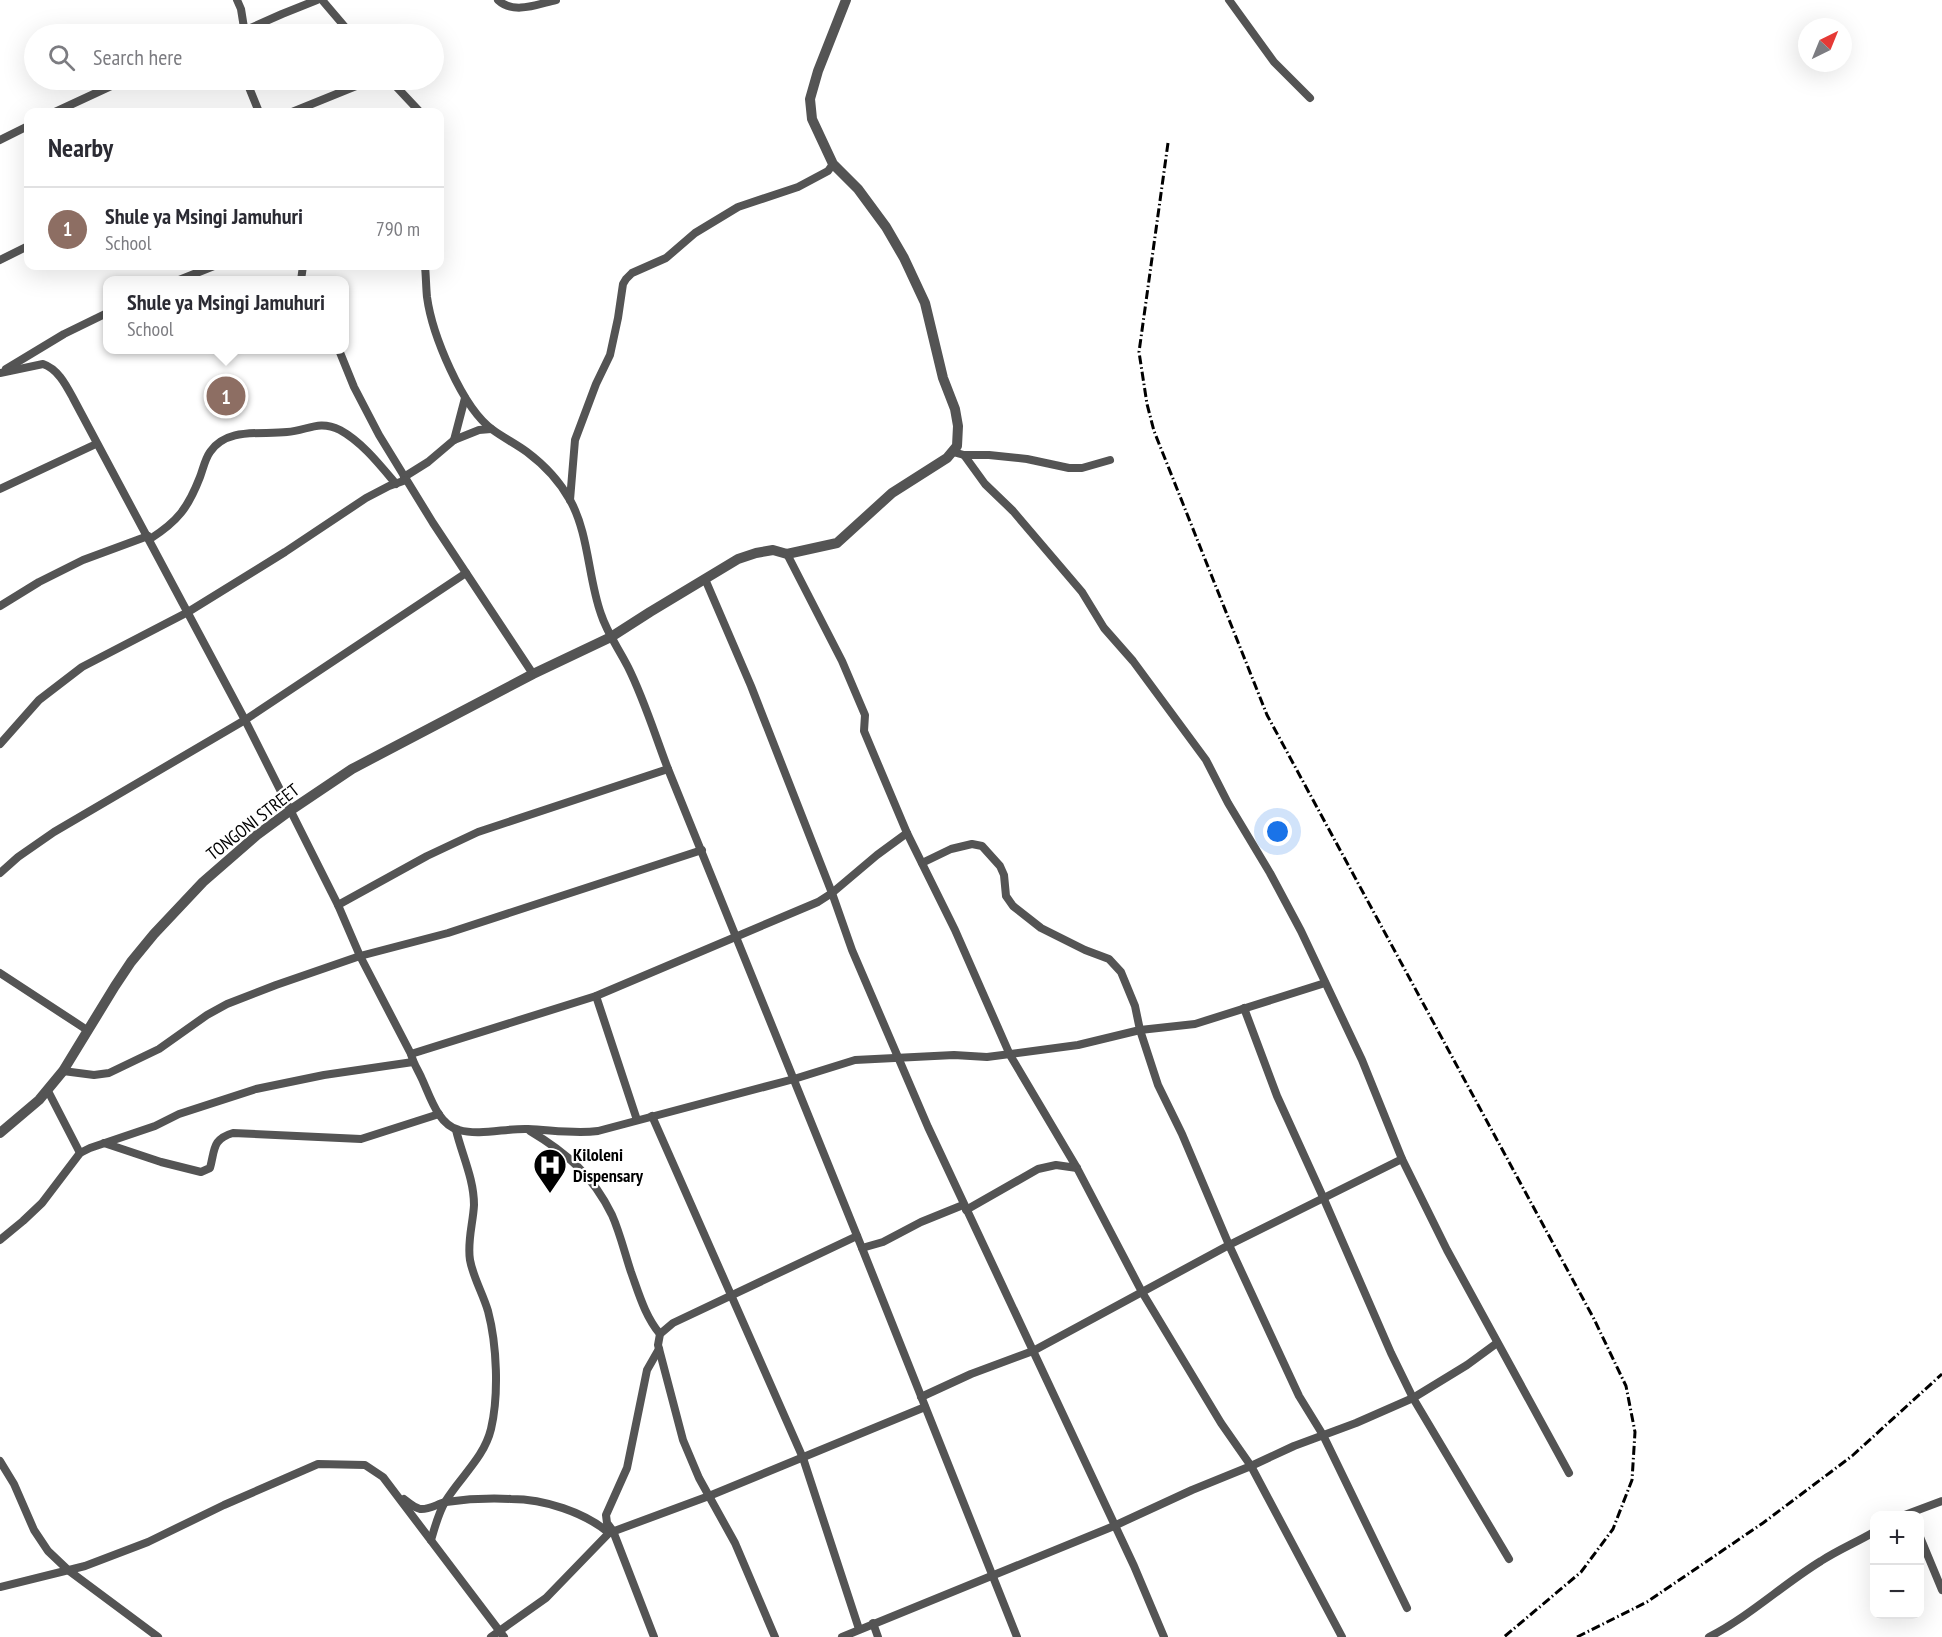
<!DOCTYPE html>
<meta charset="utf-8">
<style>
body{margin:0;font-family:"PT Sans Narrow",sans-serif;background:#f2f2f3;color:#2b2b33}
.controls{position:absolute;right:18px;bottom:18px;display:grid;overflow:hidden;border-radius:12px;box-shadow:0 6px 24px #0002}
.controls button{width:54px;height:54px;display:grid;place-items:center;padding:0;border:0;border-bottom:2px solid #e1e1e2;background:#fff;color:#2b2b33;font:30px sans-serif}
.compass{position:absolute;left:1798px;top:18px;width:54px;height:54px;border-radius:50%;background:#fff;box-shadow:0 6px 24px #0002;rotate:43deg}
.you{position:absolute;left:1278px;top:832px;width:21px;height:21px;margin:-15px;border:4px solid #fff;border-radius:50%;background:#1a73e8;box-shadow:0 0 0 9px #1a73e833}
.badge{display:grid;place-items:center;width:39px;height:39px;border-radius:50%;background:#db2777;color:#fff;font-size:20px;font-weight:700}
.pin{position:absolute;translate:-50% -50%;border:3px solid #fff;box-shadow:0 2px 6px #0006}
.popup{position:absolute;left:103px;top:276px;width:246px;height:78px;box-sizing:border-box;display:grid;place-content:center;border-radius:12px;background:#fff;filter:drop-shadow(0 2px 4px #0005);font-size:20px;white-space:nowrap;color:#7c7c81}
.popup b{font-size:22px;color:#2b2b33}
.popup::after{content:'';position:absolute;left:50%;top:100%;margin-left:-12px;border:12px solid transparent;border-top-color:#fff}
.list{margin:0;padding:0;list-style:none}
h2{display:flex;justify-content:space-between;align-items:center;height:78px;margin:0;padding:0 24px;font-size:26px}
h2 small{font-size:20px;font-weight:400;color:#7c7c81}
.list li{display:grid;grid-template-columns:39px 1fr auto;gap:18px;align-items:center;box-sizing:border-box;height:84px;padding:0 24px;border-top:2px solid #e1e1e2}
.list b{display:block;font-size:22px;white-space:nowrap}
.list p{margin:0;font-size:20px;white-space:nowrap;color:#7c7c81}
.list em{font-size:20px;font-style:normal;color:#7c7c81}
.icon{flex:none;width:33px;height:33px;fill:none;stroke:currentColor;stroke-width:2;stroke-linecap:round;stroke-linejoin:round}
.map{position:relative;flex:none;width:1942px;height:1637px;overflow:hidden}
.search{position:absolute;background:#fff;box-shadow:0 6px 24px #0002;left:24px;top:24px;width:420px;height:66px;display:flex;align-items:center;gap:15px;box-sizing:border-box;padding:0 21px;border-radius:33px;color:#7c7c81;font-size:22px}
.panel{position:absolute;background:#fff;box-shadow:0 6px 24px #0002;left:24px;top:108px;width:420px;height:162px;border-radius:12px}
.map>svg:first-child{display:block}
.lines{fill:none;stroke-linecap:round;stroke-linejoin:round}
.minor{stroke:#545454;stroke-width:8}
.tertiary{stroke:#545454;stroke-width:10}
.rail{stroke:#000;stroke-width:3;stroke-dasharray:9 3 1.5 3;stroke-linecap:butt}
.labels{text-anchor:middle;stroke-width:4.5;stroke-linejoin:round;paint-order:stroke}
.street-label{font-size:18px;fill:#000;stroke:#fff}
.poi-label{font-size:18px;font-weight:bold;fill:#000;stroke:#fff;text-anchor:start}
</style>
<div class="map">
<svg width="1942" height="1637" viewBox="0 0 1942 1637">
<rect width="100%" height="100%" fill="#fff"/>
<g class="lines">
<!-- minor -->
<g class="minor">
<path d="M 237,0 L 241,9 L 245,34"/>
<path d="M 322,0 L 351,34"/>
<path d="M 498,0 C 514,15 538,4 556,0"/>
<path d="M 1229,0 L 1274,62 L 1310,98"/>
<path d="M 237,34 L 282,14 L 317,0"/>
<path d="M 246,80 L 259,112"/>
<path d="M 390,80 L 420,112"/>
<path d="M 55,112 L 124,80"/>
<path d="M 292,112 L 371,80"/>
<path d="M 0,140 L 28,126"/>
<path d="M 0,260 L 28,246"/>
<path d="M 425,266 C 426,276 426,287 427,297 C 432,334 462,408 493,430 C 504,438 516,444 527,452 C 543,464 560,482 570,500 C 589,534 588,578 601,614 C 607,633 619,649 628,667 C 644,699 655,735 668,769 L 862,1248 L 1017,1637"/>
<path d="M 179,280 L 214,266"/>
<path d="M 301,280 L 303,266"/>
<path d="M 339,350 L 354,387 L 379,435 L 433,523 L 533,674"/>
<path d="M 6,369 L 64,334 L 107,313"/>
<path d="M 0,373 L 43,364 C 58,369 66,385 73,398 L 245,720 L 338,905 L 360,956 L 411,1054 C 413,1063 418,1070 422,1079 C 430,1096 438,1125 459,1130 C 480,1136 506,1128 528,1129 C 552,1130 574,1134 598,1131 L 794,1079 L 855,1060 L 954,1055 L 987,1057 L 1078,1045 L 1140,1030 L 1195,1024 L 1325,983"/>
<path d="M 454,440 L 465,398"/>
<path d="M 953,452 L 964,455 L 985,484 L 1013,511 L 1082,592 L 1104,628 L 1133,661 L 1206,760 L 1228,803 L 1270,873 L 1301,931 L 1362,1060 L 1402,1159 L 1447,1250 L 1569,1473"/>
<path d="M 964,455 L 989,455 L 1027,459 L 1069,468 L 1082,468 L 1110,460"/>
<path d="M 404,477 L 428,462 L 454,440 L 479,430 L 491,429"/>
<path d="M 0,489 L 96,444"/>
<path d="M 570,500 L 575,440 L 596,384 L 610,355 L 618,318 L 623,284 L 626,279 L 632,273 L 666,258 L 695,233 L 738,207 L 798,187 L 828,171 L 833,164"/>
<path d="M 150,539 C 178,521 188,508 200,477 C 203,469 205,459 210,452 C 227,427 261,435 287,432 C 307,431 318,419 340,430 C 362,442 380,465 396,484"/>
<path d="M 787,554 L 842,661 L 865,715 L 864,731 L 877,762 L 907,833 L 955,930 L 1010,1055 L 1077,1168 L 1142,1292 L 1221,1423 L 1251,1466 L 1342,1637"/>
<path d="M 705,579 L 751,686 L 832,893 L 852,950 L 928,1127 L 1134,1566 L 1164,1637"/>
<path d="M 0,606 L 39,582 L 83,560 L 148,536"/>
<path d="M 0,744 L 39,700 L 82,667 L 188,612 L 285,552 L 366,498 L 389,486 L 406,480"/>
<path d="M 922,863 L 951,849 L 972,844 L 982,846 L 1000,866 L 1004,875 L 1006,896 L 1013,906 L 1041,928 L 1085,950 L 1109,959 L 1121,972 L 1135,1006 L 1140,1030 L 1158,1085 L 1182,1134 L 1229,1245 L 1299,1396 L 1323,1435 L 1407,1608"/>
<path d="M 0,873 L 18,857 L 54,832 L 245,720 L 466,573"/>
<path d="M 338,905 L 427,856 L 478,832 L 668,769"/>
<path d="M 0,973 L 87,1030"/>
<path d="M 596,996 L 637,1120"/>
<path d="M 1244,1008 L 1277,1096 L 1323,1197 L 1391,1353 L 1413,1398 L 1509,1559"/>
<path d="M 411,1054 L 596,996 L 818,902 L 832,893 L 877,855 L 907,833"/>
<path d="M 63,1071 L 94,1075 L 109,1073 L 159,1049 L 207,1015 L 227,1004 L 276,985 L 360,956 L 448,933 L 702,850"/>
<path d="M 48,1091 L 80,1153"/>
<path d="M 652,1116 L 803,1458 L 859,1629"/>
<path d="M 530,1131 C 567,1153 593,1176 612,1215 C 620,1233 625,1254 631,1272 C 639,1294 645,1316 660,1334"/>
<path d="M 104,1143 L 161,1162 L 201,1172 L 210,1168 C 215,1150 212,1139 233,1133 L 361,1139 L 439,1114"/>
<path d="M 966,1210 L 1038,1169 L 1056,1165 L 1077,1168"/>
<path d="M 0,1240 L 23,1221 L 42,1203 L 80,1153 L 90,1148 L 155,1126 L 179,1114 L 256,1089 L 324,1075 L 413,1062"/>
<path d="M 862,1248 L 883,1242 L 921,1222 L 963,1205"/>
<path d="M 921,1397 L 971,1374 L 1033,1351 L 1229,1245 L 1402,1159"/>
<path d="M 0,1461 L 14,1484 L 34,1530 L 48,1551 L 68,1570 L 158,1637"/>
<path d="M 404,1499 C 409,1503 413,1507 420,1509 C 429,1510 437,1504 446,1502 C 467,1499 490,1498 511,1499 C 544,1499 584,1512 609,1533"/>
<path d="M 1902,1516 L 1942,1501"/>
<path d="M 1920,1537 L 1942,1590"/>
<path d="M 431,1540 C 435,1527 438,1514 445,1502 C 460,1477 484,1458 491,1429 C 499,1395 497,1345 488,1311 C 483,1294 473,1277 470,1260 C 467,1241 473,1224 474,1205 C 474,1179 462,1155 456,1130"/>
<path d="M 0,1587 L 85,1566 L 148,1542 L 224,1505 L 318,1464 L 365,1465 L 383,1477 L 504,1637"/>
<path d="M 873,1623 L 878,1637"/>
<path d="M 491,1637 L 546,1598 L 609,1533 L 709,1496 L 925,1407"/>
<path d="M 654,1637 L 613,1531 L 607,1523 L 606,1515 L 627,1468 L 647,1370 L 659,1349"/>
<path d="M 775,1637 L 735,1543 L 699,1478 L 683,1440 L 658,1345 L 660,1334 L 673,1323 L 857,1236"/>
<path d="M 842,1637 L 1114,1526 L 1192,1490 L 1251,1466 L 1294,1446 L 1356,1423 L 1413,1398 L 1467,1365 L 1497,1343"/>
<path d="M 1709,1637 C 1750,1616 1782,1585 1821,1561 C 1838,1550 1857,1542 1874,1532"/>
</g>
<!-- tertiary -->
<path class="tertiary" d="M 0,1133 L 39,1100 L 63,1071 L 115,986 L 131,962 L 154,934 L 203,882 L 257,835 L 291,810 L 352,769 L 533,674 L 611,637 L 650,612 L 738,559 L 756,553 L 773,550 L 787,554 L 837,543 L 892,493 L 947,458 L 957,446 L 958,426 L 955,409 L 943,378 L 925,303 L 904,258 L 886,227 L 858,189 L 833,164 L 812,119 L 810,99 L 818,71 L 846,0"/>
<!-- rail -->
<g class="rail">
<path d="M 1168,143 L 1139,352 L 1147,404 L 1154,431 L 1267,715 L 1594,1319 L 1626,1386 L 1635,1432 L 1632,1480 L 1613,1529 L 1581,1572 L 1504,1637"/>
<path d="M 1577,1637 L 1647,1602 L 1763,1523 L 1852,1456 L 1942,1374"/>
</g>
</g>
<!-- icons -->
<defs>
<symbol id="hospital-pin" viewBox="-11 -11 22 30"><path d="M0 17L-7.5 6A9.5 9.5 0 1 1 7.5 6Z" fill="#000" stroke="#fff"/><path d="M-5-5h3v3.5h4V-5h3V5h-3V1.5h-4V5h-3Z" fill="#fff"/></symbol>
</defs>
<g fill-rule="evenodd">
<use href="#hospital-pin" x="531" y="1146" width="38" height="52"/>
</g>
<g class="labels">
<!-- street labels -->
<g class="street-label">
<text transform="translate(253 822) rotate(-38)" y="6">TONGONI STREET</text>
</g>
<!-- poi labels -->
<g class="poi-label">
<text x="573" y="1161">Kiloleni<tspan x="573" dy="21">Dispensary</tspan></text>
</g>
</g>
</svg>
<div class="controls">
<button>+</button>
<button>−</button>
</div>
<svg class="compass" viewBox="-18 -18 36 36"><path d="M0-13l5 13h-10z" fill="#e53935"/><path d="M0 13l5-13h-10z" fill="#7c7c81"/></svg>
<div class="you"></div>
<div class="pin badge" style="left:226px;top:396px;background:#8d6e63">1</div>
<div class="popup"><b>Shule ya Msingi Jamuhuri</b>School</div>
<div class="search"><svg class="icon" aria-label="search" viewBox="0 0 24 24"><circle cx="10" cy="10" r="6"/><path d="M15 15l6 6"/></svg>Search here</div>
<section class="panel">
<h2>Nearby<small></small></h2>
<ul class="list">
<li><span class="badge" style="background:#8d6e63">1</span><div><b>Shule ya Msingi Jamuhuri</b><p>School</p></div><em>790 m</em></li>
</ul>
</section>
</div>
